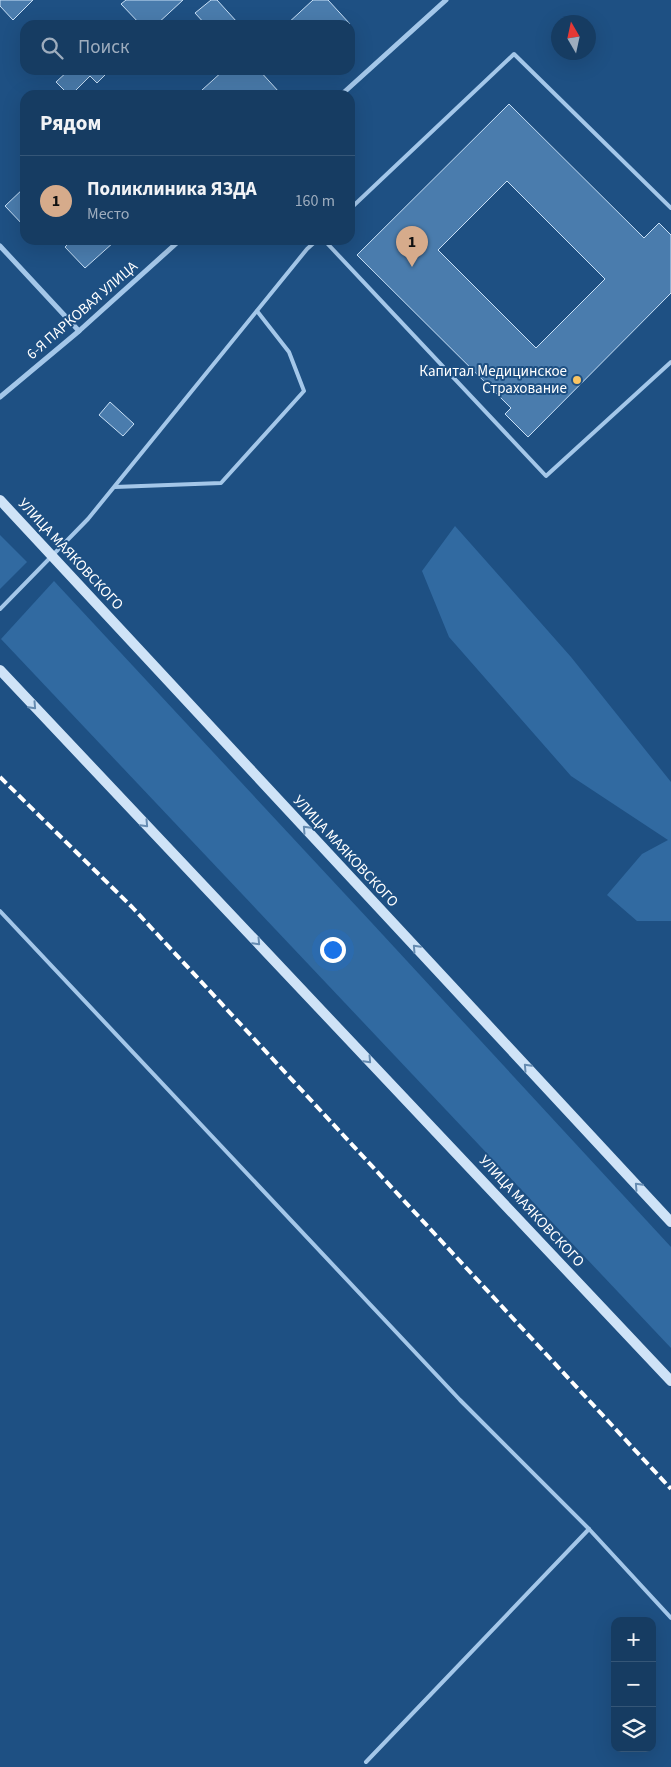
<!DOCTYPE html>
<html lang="ru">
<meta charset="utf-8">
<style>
body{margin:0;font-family:"Source Sans 3",sans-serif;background:#23476b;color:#f1f3f6}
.controls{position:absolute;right:15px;bottom:15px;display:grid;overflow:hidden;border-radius:10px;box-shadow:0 5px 20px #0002}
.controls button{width:45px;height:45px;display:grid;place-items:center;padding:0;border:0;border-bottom:1px solid #355677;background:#163c62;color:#f1f3f6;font:25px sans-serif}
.compass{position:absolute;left:551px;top:15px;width:45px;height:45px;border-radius:50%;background:#163c62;box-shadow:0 5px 20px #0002;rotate:351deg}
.you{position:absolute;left:332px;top:949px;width:18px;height:18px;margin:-12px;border:4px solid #fff;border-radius:50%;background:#1a73e8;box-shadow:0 0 0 8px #1a73e833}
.badge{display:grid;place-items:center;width:32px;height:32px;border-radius:50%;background:#d6ab8b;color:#111;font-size:16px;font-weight:700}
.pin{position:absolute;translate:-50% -41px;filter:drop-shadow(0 1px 2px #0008)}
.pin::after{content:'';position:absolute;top:26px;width:18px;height:15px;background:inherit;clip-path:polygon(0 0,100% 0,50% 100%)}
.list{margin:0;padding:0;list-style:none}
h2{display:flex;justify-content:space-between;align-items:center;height:65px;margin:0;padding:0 20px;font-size:21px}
h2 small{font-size:16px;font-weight:400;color:#9eadbe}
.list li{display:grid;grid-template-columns:32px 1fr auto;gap:15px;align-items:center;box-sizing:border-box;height:90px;padding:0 20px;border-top:1px solid #355677}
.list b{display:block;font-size:19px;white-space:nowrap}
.list p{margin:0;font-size:16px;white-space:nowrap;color:#9eadbe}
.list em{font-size:16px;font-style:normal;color:#9eadbe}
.icon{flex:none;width:28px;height:28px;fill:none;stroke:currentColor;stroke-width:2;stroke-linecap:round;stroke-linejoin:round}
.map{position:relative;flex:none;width:671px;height:1767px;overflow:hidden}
.search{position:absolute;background:#163c62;box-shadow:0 5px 20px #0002;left:20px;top:20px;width:335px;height:55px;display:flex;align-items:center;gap:12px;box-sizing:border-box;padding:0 18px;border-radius:15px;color:#9eadbe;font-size:19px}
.panel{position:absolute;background:#163c62;box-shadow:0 5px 20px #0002;left:20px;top:90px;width:335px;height:155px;border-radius:15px}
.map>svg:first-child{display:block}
.green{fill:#316aa1}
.building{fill:#4a7cad;stroke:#c8e0f7;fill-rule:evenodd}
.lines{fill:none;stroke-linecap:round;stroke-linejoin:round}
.service{stroke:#a4c7e9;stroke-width:4}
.minor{stroke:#a4c7e9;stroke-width:5}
.secondary{stroke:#cfe3f7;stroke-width:10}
.rail{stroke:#fff;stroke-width:4;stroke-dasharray:9 4;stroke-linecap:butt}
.oneway{stroke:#658bb1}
.poi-dot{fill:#f9c463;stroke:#1e5083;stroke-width:2}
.labels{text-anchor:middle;stroke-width:4;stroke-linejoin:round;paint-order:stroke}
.street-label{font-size:15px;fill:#fff;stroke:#1e5083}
.poi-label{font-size:15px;fill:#fff;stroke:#1e5083;text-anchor:end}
</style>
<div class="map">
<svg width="671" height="1767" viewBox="0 0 671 1767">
<rect width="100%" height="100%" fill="#1e5083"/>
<!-- green -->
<g class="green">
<path d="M 455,526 L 571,657 L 671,782 L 671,921 L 637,921 L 607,895 L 642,854 L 668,840 L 571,776 L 449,637 L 422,571 Z"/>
<path d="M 0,535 L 27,562 L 0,589 Z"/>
<path d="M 54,581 L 371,922 L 671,1247 L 671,1348 L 1,639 Z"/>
</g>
<!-- building -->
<g class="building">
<path d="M 0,0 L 33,0 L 13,20 L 0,6 Z"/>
<path d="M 126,0 L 183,0 L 156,25 L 141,25 L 121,4 Z"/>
<path d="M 211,0 L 217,0 L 237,22 L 233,25 L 206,25 L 195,13 Z"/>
<path d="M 313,0 L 328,0 L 350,24 L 286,25 Z"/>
<path d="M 69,70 L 110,70 L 97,83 L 90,76 L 71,95 L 69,95 L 56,82 Z"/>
<path d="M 224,70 L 259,70 L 279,92 L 276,95 L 206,95 L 202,90 Z"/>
<path d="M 509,104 L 644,238 L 659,223 L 671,235 L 671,293 L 528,437 L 505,414 L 511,408 L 357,255 ZM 507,181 L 605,279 L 536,348 L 438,250 Z"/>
<path d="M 25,187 L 25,227 L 5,206 Z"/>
<path d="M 72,240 L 112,240 L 114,242 L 85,268 L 65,247 Z"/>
<path d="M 110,402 L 134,424 L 123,436 L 99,415 Z"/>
</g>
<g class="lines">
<!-- service -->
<g class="service">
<path d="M 350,209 L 514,54 L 671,208"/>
<path d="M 324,240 L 546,476 L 671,362"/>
<path d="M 115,487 L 221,483 L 304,391 L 289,352 L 257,311"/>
<path d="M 0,609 L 88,519 L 307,249 L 317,240"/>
<path d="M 0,911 L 460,1400 L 589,1529 L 671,1618"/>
<path d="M 366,1762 L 589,1529"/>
</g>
<!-- minor -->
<g class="minor">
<path d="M 341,95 L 446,0"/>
<path d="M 0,246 L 79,331"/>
<path d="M 0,397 L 79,331 L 180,240"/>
</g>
<!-- secondary -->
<g class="secondary">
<path d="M 0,500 L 671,1222"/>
<path d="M 0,670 L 671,1381"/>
</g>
<!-- rail -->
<path class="rail" d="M 0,777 L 132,907 L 671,1489"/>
</g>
<!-- one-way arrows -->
<defs><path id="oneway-chevron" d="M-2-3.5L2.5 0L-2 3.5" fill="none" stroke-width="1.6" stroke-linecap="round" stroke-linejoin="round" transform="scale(1.25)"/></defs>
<g class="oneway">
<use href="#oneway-chevron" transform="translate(33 706) rotate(47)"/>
<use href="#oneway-chevron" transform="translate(145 824) rotate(47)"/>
<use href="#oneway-chevron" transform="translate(306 829) rotate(-133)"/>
<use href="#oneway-chevron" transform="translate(257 942) rotate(47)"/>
<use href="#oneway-chevron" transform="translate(416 948) rotate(-133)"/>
<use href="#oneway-chevron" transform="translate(368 1060) rotate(47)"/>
<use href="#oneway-chevron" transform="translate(527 1067) rotate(-133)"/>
<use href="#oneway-chevron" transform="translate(638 1186) rotate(-133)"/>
</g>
<!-- markers -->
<circle class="poi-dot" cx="577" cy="380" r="5"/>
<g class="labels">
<!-- street labels -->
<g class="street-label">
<text transform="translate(82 310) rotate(-41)" y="5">6-Я ПАРКОВАЯ УЛИЦА</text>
<text transform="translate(71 554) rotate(47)" y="5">УЛИЦА МАЯКОВСКОГО</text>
<text transform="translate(346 851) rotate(47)" y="5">УЛИЦА МАЯКОВСКОГО</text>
<text transform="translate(532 1211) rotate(47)" y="5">УЛИЦА МАЯКОВСКОГО</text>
</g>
<!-- poi labels -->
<g class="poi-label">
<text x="567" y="376">Капитал Медицинское<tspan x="567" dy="17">Страхование</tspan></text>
</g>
</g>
</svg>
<div class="controls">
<button>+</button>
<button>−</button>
<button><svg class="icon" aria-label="layers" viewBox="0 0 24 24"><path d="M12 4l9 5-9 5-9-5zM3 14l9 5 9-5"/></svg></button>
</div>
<svg class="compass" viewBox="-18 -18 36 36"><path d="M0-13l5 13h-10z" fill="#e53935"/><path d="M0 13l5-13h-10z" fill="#9eadbe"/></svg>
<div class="you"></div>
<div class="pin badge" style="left:412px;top:267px">1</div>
<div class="search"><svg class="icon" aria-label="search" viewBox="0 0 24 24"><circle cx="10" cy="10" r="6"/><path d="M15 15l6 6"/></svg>Поиск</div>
<section class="panel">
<h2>Рядом<small></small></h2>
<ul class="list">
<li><span class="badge">1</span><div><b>Поликлиника ЯЗДА</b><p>Место</p></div><em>160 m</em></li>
</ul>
</section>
</div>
